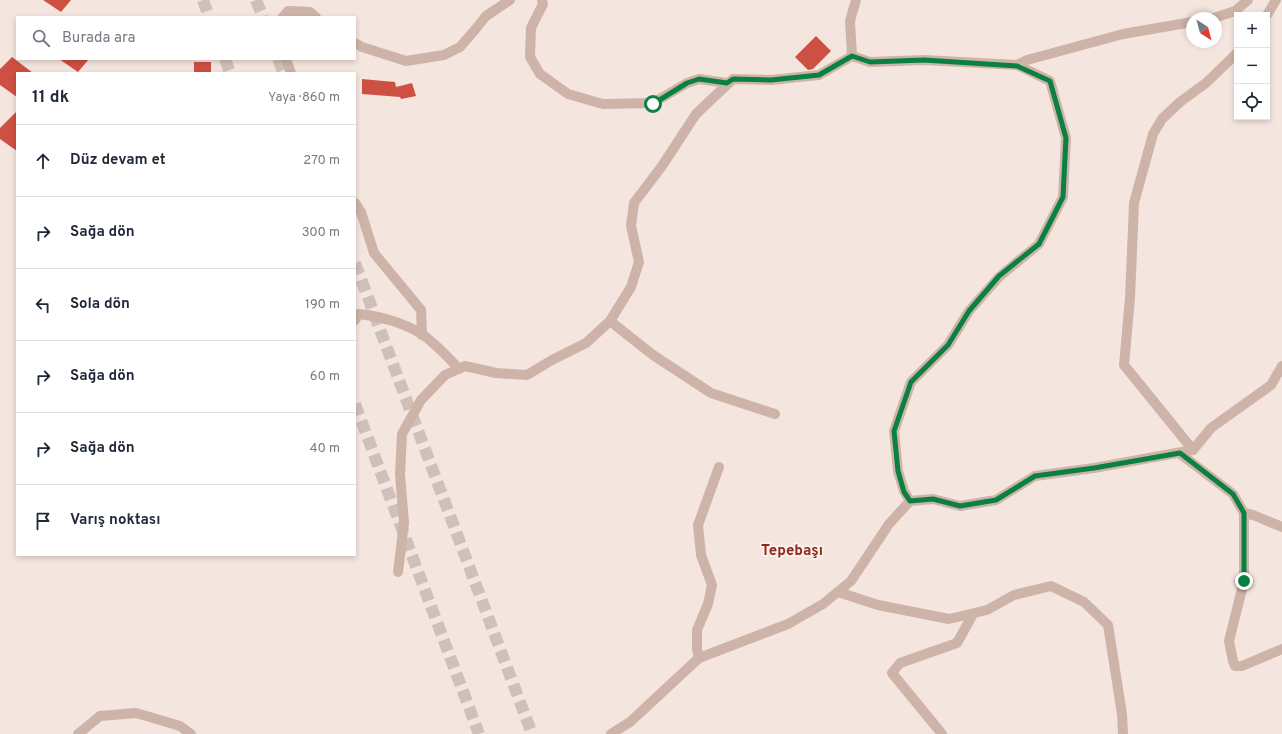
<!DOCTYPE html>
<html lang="tr">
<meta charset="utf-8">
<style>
body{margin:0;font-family:Overpass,sans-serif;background:#f6f6f7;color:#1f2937}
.controls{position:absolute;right:12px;top:12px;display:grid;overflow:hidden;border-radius:0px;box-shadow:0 2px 6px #0003}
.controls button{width:36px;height:36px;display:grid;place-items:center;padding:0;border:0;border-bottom:1px solid #e0e1e3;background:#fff;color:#1f2937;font:20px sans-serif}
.compass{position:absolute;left:1186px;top:12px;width:36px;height:36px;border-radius:50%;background:#fff;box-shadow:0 2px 6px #0003;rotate:144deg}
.stop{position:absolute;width:12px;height:12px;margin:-9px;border:3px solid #0b8043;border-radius:50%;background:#fff}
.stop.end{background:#0b8043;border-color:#fff;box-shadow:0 1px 4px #0008}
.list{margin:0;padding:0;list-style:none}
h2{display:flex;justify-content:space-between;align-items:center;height:52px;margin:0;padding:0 16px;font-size:17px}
h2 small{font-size:13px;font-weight:400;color:#747a83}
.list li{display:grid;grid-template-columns:26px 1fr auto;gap:12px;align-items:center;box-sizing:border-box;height:72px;padding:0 16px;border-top:1px solid #e0e1e3}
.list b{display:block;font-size:15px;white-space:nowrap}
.list em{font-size:13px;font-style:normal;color:#747a83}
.icon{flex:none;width:22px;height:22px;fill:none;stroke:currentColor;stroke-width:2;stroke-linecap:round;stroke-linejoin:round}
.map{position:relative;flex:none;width:1282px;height:734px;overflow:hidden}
.search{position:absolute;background:#fff;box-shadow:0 2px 6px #0003;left:16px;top:16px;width:340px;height:44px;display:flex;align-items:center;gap:10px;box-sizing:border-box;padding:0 14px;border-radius:0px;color:#747a83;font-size:15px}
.panel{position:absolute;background:#fff;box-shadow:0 2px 6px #0003;left:16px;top:72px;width:340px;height:484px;border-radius:0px}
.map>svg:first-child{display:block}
.building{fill:#ce5042}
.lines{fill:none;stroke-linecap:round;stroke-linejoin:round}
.highway-tunnel{stroke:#cfc1ba;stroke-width:12;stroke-dasharray:12 6;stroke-linecap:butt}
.minor{stroke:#ceb4a8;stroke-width:10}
.route{stroke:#0b8043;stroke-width:5}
.labels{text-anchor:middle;stroke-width:4;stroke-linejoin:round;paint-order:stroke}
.district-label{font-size:15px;font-weight:bold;fill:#8f271c;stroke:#fbf1eb}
</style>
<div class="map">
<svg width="1282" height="734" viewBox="0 0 1282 734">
<rect width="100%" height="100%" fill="#f4e6de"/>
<!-- building -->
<g class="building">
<path d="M 43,0 L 71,0 L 61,12 Z"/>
<path d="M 816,36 L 831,51 L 813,69 L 808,70 L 795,57 Z"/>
<path d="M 12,57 L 33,73 L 17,73 L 17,97 L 0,85 L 0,69 Z"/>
<path d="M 59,59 L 89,59 L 78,72 Z"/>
<rect x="194" y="62" width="17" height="11"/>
<path d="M 362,79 L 395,82 L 396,87 L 412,83 L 416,96 L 401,99 L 400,97 L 362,94 Z"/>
<path d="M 17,111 L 17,151 L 0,139 L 0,128 Z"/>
</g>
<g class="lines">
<!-- highway-tunnel -->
<g class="highway-tunnel">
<path d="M 203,0 L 209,17"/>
<path d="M 256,0 L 263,17"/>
<path d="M 225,59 L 230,73"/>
<path d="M 278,59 L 284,73"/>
<path d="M 355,263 L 532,734"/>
<path d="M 355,404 L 479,734"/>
</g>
<!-- minor -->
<g class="minor">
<path d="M 542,0 L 543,4 L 531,28 L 530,57 L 540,74 L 568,94 L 603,104 L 653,103 L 687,83 L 699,79 L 727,83"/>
<path d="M 856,0 L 850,21 L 852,56 L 870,62 L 924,60 L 1017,65 L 1050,81 L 1066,138 L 1063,197 L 1039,244 L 999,277 L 969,311 L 948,345 L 911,382 L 894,431 L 898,471 L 904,491 L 910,501"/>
<path d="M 1267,15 L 1276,0"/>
<path d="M 283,17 L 288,11 L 310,12 L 316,17"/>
<path d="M 1214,18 L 1235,11 L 1248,0"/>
<path d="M 355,43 L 362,47 L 406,61 L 444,55 L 460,47 L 474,31 L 486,16 L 510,0"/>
<path d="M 286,59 L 291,73"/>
<path d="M 1017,65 L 1027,60 L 1123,34 L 1192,22"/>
<path d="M 355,203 L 361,212 L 374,253 L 421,310 L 422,335"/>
<path d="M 355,320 L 359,314 C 380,316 405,323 423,335 C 437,345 448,357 459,369"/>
<path d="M 610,321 L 653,355 L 711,393 L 775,414"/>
<path d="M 1193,450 L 1124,365 L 1130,298 L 1134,203 L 1153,134 L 1162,119 L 1180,102 L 1206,83 L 1237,53"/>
<path d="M 1179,453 L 1233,494 L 1244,513 L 1244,581 L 1229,641 L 1233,661 L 1235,666 L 1242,666 L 1282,649"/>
<path d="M 1244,513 L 1253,515 L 1282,527"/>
<path d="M 398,572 L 404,523 L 400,474 L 402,434 L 421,400 L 445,375 L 465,366 L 496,373 L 527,375 L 552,360 L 586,343 L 610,321 L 631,287 L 639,262 L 631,226 L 634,203 L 662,166 L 696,114 L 733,79 L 771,80 L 819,75 L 852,56"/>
<path d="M 838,592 L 878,605 L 949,619 L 987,610 L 1014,595 L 1051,586 L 1084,602 L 1108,625 L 1122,714 L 1123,734"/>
<path d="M 699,658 L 697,649 L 697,630 L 708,604 L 712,585 L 701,555 L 698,525 L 719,467"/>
<path d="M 78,734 L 100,716 L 136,713 L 180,726 L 191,734"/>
<path d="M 611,734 L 630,722 L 699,658 L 788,624 L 823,604 L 851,581 L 889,524 L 910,501 L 933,499 L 960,506 L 996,500 L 1035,476 L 1094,468 L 1193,450 L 1211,428 L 1271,385 L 1282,366"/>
<path d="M 942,734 L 892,673 L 900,663 L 957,643 L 973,614"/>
</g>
</g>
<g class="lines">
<!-- route -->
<path class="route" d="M 653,104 L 687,83 L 699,79 L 727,83 L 733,79 L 771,80 L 819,75 L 852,56 L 870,62 L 924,60 L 1017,66 L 1050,81 L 1066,138 L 1063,197 L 1039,244 L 999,276 L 969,311 L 948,345 L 911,382 L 894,431 L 898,471 L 904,492 L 910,501 L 933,499 L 960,506 L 996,500 L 1035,476 L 1094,468 L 1180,453 L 1233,494 L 1244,513 L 1244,581"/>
</g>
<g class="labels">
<!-- district labels -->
<g class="district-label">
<text x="792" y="555">Tepebaşı</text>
</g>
</g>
</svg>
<div class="controls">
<button>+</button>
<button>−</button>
<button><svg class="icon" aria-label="locate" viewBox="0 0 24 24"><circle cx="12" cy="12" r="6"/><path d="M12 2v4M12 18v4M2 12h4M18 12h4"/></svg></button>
</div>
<svg class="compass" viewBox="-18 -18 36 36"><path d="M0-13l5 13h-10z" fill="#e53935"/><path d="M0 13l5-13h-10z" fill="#747a83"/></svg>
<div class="stop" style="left:653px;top:104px"></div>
<div class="stop end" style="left:1244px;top:581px"></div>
<div class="search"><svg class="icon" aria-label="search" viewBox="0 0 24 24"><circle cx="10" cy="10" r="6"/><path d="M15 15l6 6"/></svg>Burada ara</div>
<section class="panel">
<h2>11 dk<small>Yaya · 860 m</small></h2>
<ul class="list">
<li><svg class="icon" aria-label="ahead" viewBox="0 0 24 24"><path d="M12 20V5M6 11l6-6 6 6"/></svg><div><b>Düz devam et</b></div><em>270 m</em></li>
<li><svg class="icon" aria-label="right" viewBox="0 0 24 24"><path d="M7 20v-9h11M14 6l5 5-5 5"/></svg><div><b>Sağa dön</b></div><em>300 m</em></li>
<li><svg class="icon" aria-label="left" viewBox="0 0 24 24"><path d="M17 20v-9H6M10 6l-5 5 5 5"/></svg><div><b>Sola dön</b></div><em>190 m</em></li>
<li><svg class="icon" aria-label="right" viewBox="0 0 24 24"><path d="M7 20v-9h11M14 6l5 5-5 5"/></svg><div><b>Sağa dön</b></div><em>60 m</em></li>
<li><svg class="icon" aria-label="right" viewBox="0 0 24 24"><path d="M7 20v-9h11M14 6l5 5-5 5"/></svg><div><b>Sağa dön</b></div><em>40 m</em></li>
<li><svg class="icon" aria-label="arrive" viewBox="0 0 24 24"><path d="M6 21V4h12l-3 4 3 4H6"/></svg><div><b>Varış noktası</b></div></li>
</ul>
</section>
</div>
